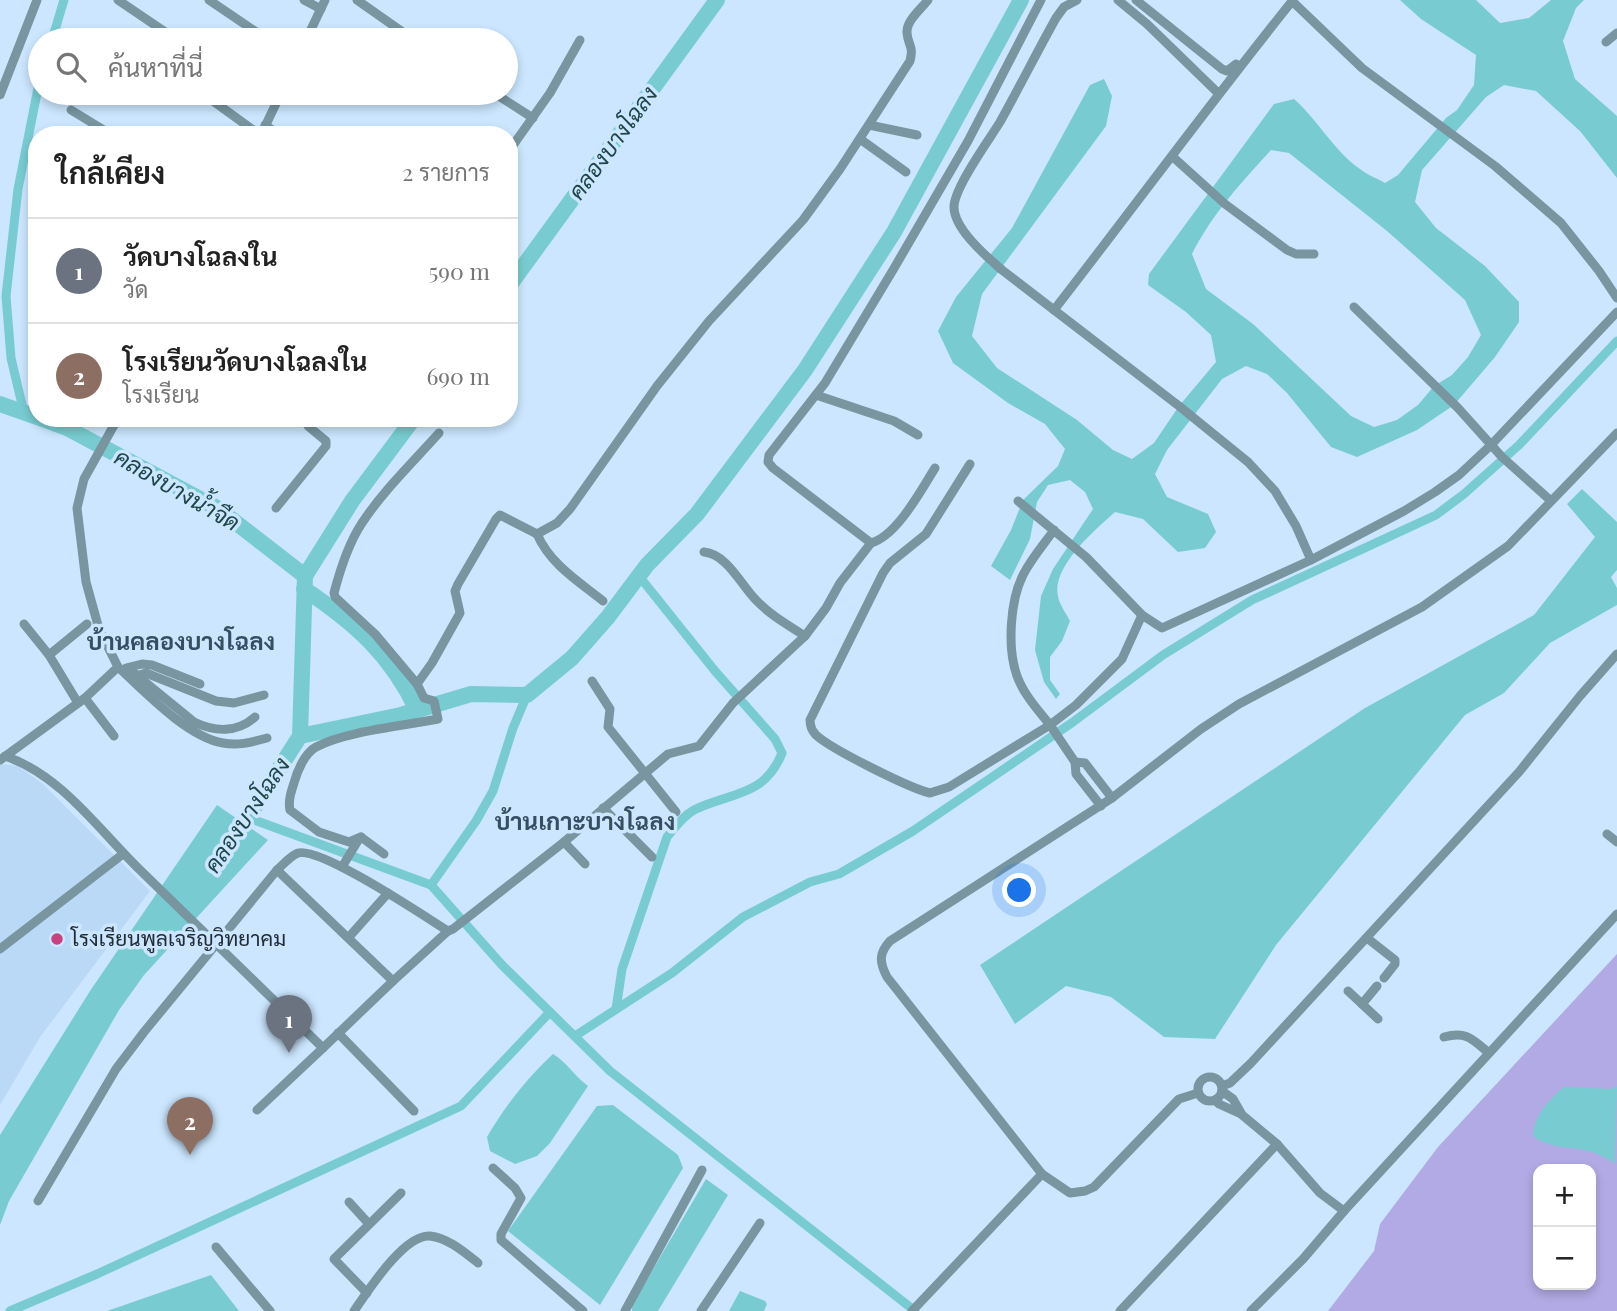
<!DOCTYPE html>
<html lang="th">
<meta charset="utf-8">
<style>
body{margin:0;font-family:"Playfair Display",Sarabun,serif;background:#f6f6f6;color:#222}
.controls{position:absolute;right:21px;bottom:21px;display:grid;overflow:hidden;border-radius:14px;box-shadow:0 4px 10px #0003}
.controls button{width:63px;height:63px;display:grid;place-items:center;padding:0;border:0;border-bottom:2px solid #e0e0e0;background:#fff;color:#222;font:35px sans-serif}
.you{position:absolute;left:1020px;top:891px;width:24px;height:24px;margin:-18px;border:5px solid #fff;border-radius:50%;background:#1a73e8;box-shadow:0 0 0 10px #1a73e833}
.badge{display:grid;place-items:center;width:46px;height:46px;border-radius:50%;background:#ea580c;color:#fff;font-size:23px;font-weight:700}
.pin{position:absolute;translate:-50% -58px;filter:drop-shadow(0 2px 4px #0008)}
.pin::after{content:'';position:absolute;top:37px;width:24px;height:21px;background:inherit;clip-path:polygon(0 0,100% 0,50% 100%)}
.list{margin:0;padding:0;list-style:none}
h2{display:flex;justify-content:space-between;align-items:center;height:91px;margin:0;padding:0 28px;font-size:30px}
h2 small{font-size:23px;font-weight:400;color:#767676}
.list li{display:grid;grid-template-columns:46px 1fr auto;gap:21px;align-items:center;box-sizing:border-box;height:105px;padding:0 28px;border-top:2px solid #e0e0e0}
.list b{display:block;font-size:26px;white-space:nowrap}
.list p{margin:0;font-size:23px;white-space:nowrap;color:#767676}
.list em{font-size:23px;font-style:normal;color:#767676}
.icon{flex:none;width:38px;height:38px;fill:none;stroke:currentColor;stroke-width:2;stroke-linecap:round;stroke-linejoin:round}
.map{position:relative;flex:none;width:1617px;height:1311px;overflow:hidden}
.search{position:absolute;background:#fff;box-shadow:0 4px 10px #0003;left:28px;top:28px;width:490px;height:77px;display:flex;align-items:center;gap:18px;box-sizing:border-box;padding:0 24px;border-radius:38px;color:#767676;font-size:26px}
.panel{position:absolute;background:#fff;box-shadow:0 4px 10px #0003;left:28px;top:126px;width:490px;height:301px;border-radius:28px}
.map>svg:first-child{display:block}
.built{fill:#b9d9f6}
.green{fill:#b1aae4;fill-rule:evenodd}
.water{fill:#78ccd1;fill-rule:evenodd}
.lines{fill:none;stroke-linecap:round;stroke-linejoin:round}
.canal{stroke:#78ccd1;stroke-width:9}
.river{stroke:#78ccd1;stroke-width:16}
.minor{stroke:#7895a0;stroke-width:9}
.poi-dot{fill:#c8407d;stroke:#cbe6fe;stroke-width:2.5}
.labels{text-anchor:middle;stroke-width:7;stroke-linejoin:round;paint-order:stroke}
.poi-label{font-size:21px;fill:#222c35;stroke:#cbe6fe;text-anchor:start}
.water-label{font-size:23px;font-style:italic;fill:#1e4648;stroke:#cbe6fe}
.quarter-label{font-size:24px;font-weight:bold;fill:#374e61;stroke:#cbe6fe}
</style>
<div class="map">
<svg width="1617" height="1311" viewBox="0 0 1617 1311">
<rect width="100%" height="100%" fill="#cbe6fe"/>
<!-- built -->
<path class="built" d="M 0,764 L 18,766 L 43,784 L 150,891 L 40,1037 L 0,1105 Z"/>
<!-- green -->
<path class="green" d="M 1617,954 L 1617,1311 L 1328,1311 L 1374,1251 L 1380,1224 L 1438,1147 ZM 1538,1169 L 1591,1169 L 1591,1285 L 1538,1285 Z"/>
<!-- water -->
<g class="water">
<path d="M 1400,0 L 1476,0 L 1500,23 L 1529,18 L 1551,0 L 1584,0 L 1576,8 L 1563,41 L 1575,79 L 1617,116 L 1617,178 L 1580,131 L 1536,91 L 1504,85 L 1486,97 L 1422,170 L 1415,202 L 1436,228 L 1485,266 L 1519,302 L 1519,322 L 1495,357 L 1454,405 L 1417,430 L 1357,457 L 1331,447 L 1287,393 L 1267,374 L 1246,366 L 1222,379 L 1167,450 L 1155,474 L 1167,497 L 1208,514 L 1216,532 L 1205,548 L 1178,552 L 1143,519 L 1115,512 C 1096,529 1051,567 1058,596 C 1059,604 1066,613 1070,621 L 1062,641 L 1050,657 L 1050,680 L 1060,694 L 1056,699 L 1044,682 L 1035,650 L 1041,596 L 1053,569 L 1093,509 L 1085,492 L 1070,480 L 1048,485 L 1037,502 L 1030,539 L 1010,580 L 991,566 L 1011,530 L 1023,500 L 1058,466 L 1065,449 L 1045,424 L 1008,403 L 953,363 L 938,331 L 956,297 L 1012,228 L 1090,85 L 1104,79 L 1112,96 L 1106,126 L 982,294 L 972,336 L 997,368 L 1077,420 L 1113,450 L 1132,459 L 1154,443 L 1179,406 L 1216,362 L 1211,335 L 1186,312 L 1148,285 L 1149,274 L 1274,104 L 1294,99 C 1318,120 1334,151 1360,169 C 1367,175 1377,178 1385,183 L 1398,175 L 1446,118 L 1457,110 L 1474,85 L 1476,55 L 1421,19 ZM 1271,150 L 1289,153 L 1387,231 L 1465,300 L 1481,335 L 1468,357 L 1452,375 L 1434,386 L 1418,405 L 1397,420 L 1374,427 L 1351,416 L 1253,324 L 1206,289 L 1192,254 C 1212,214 1241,183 1271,150 Z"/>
<path d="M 1582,489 L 1617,522 L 1617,570 L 1611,577 L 1617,588 L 1617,605 L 1550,643 L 1504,693 L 1465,715 L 1276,945 L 1215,1039 L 1164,1037 L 1111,997 L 1066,986 L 1015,1024 L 980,965 L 1365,708 L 1534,615 L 1595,537 L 1567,504 Z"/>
<path d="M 217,805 L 268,840 L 144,975 L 119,1010 L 9,1201 L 0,1225 L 0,1135 L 90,991 Z"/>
<path d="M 553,1054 C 568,1063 574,1076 588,1086 L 550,1143 L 537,1156 L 515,1164 L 490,1151 L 487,1137 C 505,1106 527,1078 553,1054 Z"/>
<path d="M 1617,1086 L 1615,1164 C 1585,1140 1558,1155 1533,1136 C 1535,1114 1548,1101 1564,1087 L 1611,1089 Z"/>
<path d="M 613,1105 L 678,1155 L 683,1168 L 600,1305 L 508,1231 L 597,1106 Z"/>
<path d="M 706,1179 L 728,1195 L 658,1311 L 632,1311 L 632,1305 Z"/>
<path d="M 211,1275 L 239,1311 L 107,1311 Z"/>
<path d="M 740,1291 L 765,1301 L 767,1304 L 764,1311 L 729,1311 Z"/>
</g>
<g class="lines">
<!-- canal -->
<g class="canal">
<path d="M 52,40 L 64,0"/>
<path d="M 24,413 L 11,358 L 6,296 L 18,189 L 40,78"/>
<path d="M 249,818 L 431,885 L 502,965 L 610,1071 L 915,1311"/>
<path d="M 431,885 L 476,821 L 493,791 L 513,728 L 527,695"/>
<path d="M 616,1009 L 622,969 L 667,837 C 675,827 683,816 694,810 C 730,792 764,798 782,753 L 775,739 L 715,671 L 639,576"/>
<path d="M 575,1036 L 672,973 L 743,917 L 810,882 L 839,874 L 913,831 L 1073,722 L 1163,655 L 1252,600 L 1436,515 L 1464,494 L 1519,445 L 1617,341"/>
<path d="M 10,1311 L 97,1274 L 461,1106 L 550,1012"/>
</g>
<!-- river -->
<g class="river">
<path d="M 509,286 L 717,0"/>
<path d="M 0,404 L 37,417"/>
<path d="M 40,418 L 67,428 L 217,508 L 305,576"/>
<path d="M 304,589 C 355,623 390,654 417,710"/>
<path d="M 300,736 L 401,715 L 471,694 L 527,695 L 572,658 L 608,617 L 647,565 L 697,514 L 805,370 L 894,232 L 1021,0"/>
<path d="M 233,841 L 300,736 L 305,576 L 352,501 L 414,418"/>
</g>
<!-- minor -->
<g class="minor">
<path d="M 118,0 L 177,40"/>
<path d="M 209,0 L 268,40"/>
<path d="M 304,0 L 321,9"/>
<path d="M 357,0 L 414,40"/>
<path d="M 1118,0 L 1147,24 L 1218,93"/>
<path d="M 1136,0 L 1222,69 L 1227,71 L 1236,64"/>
<path d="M 1292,1 L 1362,68 L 1495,166 L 1561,223 L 1599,271 L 1617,298"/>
<path d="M 306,40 L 325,0"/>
<path d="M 1606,42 L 1617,33"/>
<path d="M 202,93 L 260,135"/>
<path d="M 259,93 L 276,103"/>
<path d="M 494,93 L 533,118"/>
<path d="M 0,95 L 37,0"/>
<path d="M 71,110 L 112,135"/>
<path d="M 265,125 L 279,135"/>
<path d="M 869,125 L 917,135"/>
<path d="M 261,135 L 281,93"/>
<path d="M 860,139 L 906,172"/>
<path d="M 509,151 L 550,93 L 580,40"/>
<path d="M 1173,157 L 1225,204 L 1287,250 L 1296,254 L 1314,254"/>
<path d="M 1354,307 L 1458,408 L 1502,457 L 1550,500"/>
<path d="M 1054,310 C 1134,207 1211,102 1293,0"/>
<path d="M 816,395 L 894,421 L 918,435"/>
<path d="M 346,418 L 351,421"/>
<path d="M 970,464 L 926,534 L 890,563 L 883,573 L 810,720 C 810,726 811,730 816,735 C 831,749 909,788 930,793 L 949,787 L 1050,725 C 1038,710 1024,695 1017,676 C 1007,648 1010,601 1023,575 C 1031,559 1044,544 1054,530"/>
<path d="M 1018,501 L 1086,557 L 1142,615 L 1162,628 L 1311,560 L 1296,526 L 1275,491 L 1248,462 L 1179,406 L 1002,270 C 986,256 954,229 954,207 C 954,188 989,140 1000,122 C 1019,88 1037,52 1056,18 L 1064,7 L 1077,0"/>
<path d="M 276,508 L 326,446 L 326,441 L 308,426 L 309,418"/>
<path d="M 537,534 C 550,564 578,581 603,601"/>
<path d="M 871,543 L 773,468 L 768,462 L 769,455 L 825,383 L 893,270 L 968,141 L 1041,0"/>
<path d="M 704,552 C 727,554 741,585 756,600 C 770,615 788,625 805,636"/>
<path d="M 1311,560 L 1404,511 L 1435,492 L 1459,475 L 1491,445 L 1617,312"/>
<path d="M 24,624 L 49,655 L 78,703"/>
<path d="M 49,655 L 87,624"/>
<path d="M 118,667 C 144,691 187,737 223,743 C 239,746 252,742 267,738"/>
<path d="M 126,668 L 142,664 L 152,665 L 200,684"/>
<path d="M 129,669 L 194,722 C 215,732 237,733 255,717"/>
<path d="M 136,676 L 146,673 L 216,701 L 234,703 L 264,695"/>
<path d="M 592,681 L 610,709 L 608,727 L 676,812"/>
<path d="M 417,684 L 375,634 L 335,597 L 334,593 C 340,570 348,544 362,523 C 383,491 413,462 439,433"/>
<path d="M 85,698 L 114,736"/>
<path d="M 5,756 C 61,775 98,829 139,869 C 200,929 262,988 323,1048 L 257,1110"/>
<path d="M 0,760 L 85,698 L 118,667 L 99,629 L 86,582 L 77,508 L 84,479 L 118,418"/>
<path d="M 1075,762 L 1085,763 L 1112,798"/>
<path d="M 1101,806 L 1076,774 L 1075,762 L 1050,725 L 1076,705 L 1122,659 L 1142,615"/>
<path d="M 603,808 L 652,857"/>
<path d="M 1607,834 L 1617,842"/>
<path d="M 361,837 L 384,854"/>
<path d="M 359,839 L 361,837 L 349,842 L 319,832 L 290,810 C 288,801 291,792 294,783 C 297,771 305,753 316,747 C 346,731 404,726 438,719 L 434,701 L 424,698 L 417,684 L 432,663 L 460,613 L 455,591 L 458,584 L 496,519 L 500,515 L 537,534 L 557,523 L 570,509 L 657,386 L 709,321 L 803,220 L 840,169 L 910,61 C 914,45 908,46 907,33 C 906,21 921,9 928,0"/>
<path d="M 564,842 L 585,864"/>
<path d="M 342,867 L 359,839"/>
<path d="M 277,870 L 393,981 L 448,931"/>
<path d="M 349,937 L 388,893"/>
<path d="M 1367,938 L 1395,960 L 1395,964 L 1384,978"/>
<path d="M 0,949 L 123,854"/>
<path d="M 1348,991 L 1362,1004 L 1377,986"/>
<path d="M 1362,1004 L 1378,1019"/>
<path d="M 338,1033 L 414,1111"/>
<path d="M 1444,1037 C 1467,1031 1472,1039 1489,1053"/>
<path d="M 323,1048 L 393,981"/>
<circle cx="1210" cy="1089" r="12"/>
<path d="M 1222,1086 L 1230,1083 L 1251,1063 L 1519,772 L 1580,696 L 1617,654"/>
<path d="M 1222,1091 L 1233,1099 L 1241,1113"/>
<path d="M 1198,1093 L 1179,1099 L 1094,1187 L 1085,1191 L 1070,1193 L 1042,1174 L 887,977 C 879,962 879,953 890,941 L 1112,798 L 1201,729 L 1239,704 L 1422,607 L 1508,546 L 1617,433"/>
<path d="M 1215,1100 L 1219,1104 L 1241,1114 L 1277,1144 L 1320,1193 L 1344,1211"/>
<path d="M 493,1168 L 515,1188 L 521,1198 L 501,1234 L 501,1240 L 583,1311"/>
<path d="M 38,1201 L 116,1069 L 144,1032 L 277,870 C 283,865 290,856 298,853 C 322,847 424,916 448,931 L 453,929 L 564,842 L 668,754 L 699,746 L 733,703 L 805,636 L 826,608 L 840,583 L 871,543 C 897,536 921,490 935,468"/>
<path d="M 349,1202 L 369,1224"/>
<path d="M 216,1247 L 270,1311"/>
<path d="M 367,1293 L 334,1259 L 401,1193"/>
<path d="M 354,1311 C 368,1291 404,1234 430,1236 C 448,1238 464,1252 478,1263"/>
<path d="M 625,1311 L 702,1170"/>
<path d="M 701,1311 L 760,1223"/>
<path d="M 912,1311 L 1042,1174"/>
<path d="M 1120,1311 L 1277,1144"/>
<path d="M 1251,1311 L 1303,1259 L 1344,1211 L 1617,914"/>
</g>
</g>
<!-- markers -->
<circle class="poi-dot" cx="57" cy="939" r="7"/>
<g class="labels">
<!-- poi labels -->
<g class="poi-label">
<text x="71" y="946">โรงเรียนพูลเจริญวิทยาคม</text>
</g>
<!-- water labels -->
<g class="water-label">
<text transform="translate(613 143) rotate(-54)" y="8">คลองบางโฉลง</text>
<text transform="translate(177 490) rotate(30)" y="8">คลองบางน้ำจืด</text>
<text transform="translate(247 815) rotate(-56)" y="8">คลองบางโฉลง</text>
</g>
<!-- quarter labels -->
<g class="quarter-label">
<text x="181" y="650">บ้านคลองบางโฉลง</text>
<text x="585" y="830">บ้านเกาะบางโฉลง</text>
</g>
</g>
</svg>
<div class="controls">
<button>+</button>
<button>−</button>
</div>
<div class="you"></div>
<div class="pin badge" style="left:289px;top:1053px;background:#6b7280">1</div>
<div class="pin badge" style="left:190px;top:1155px;background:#8d6e63">2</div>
<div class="search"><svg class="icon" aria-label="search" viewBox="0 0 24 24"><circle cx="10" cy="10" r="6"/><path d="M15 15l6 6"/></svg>ค้นหาที่นี่</div>
<section class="panel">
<h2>ใกล้เคียง<small>2 รายการ</small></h2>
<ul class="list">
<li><span class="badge" style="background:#6b7280">1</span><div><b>วัดบางโฉลงใน</b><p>วัด</p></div><em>590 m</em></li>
<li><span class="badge" style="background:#8d6e63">2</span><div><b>โรงเรียนวัดบางโฉลงใน</b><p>โรงเรียน</p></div><em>690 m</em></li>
</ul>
</section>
</div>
